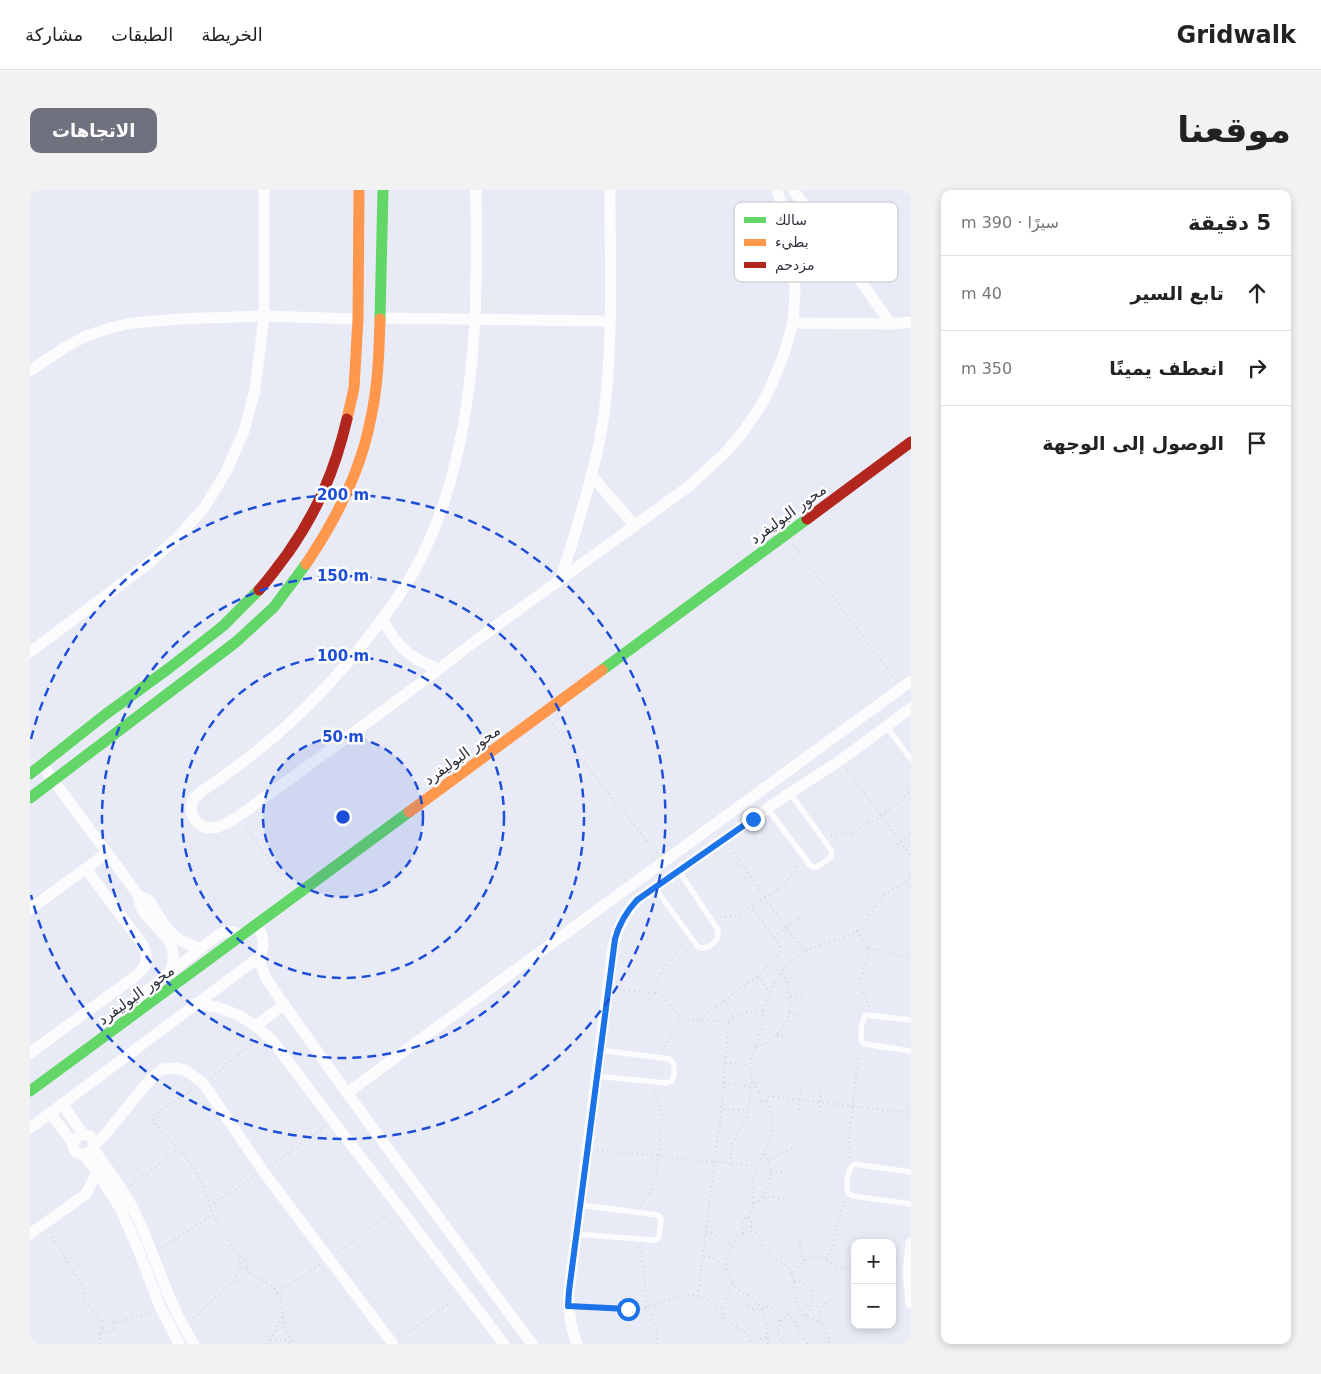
<!DOCTYPE html>
<html lang="ar">
<meta charset="utf-8">
<style>
body{margin:0;font-family:"DejaVu Sans",Cairo,sans-serif;background:#f2f2f2;color:#222;direction:rtl}
.controls{position:absolute;right:15px;bottom:15px;display:grid;overflow:hidden;border-radius:10px;box-shadow:0 2px 8px #0003}
.controls button{width:45px;height:45px;display:grid;place-items:center;padding:0;border:0;border-bottom:1px solid #e0e0e0;background:#fff;color:#222;font:25px sans-serif}
.stop{position:absolute;width:15px;height:15px;margin:-11px;border:4px solid #1a73e8;border-radius:50%;background:#fff}
.stop.end{background:#1a73e8;border-color:#fff;box-shadow:0 1px 5px #0008}
.list{margin:0;padding:0;list-style:none}
h2{display:flex;justify-content:space-between;align-items:center;height:65px;margin:0;padding:0 20px;font-size:21px}
h2 small{font-size:16px;font-weight:400;color:#767676}
.list li{display:grid;grid-template-columns:32px 1fr auto;gap:15px;align-items:center;box-sizing:border-box;height:75px;padding:0 20px;border-top:1px solid #e0e0e0}
.list b{display:block;font-size:19px;white-space:nowrap}
.list em{font-size:16px;font-style:normal;color:#767676}
.icon{flex:none;width:28px;height:28px;fill:none;stroke:currentColor;stroke-width:2;stroke-linecap:round;stroke-linejoin:round}
.map{position:relative;flex:none;width:881px;height:1154px;overflow:hidden;direction:ltr;border-radius:10px}
header{display:flex;align-items:center;gap:30px;box-sizing:border-box;height:70px;padding:0 25px;background:#fff;border-bottom:1px solid #e0e0e0}
header strong{font-size:24px}
nav{display:flex;gap:28px;margin-inline-start:auto;font-size:18px}
.intro{display:flex;align-items:center;justify-content:space-between;box-sizing:border-box;height:120px;padding:0 30px}
h1{margin:0;font-size:35px}
.button{padding:12px 22px;border-radius:10px;background:#6f727e;color:#fff;font-size:18px;font-weight:700}
main{display:flex;gap:30px;padding:0 30px}
aside{flex:1;background:#fff;border-radius:10px;box-shadow:0 2px 8px #0003}
.map>svg:first-child{display:block}
.lines{fill:none;stroke-linecap:round;stroke-linejoin:round}
.path{stroke:#d4d4d7;stroke-width:2;stroke-dasharray:1 4;stroke-linecap:butt}
.lane{stroke:#fcfcfe;stroke-width:5.5}
.street{stroke:#fcfcfe;stroke-width:11}
.fast{stroke:#63d668;stroke-width:11}
.slow{stroke:#ff974d;stroke-width:11}
.jam{stroke:#b3261e;stroke-width:11}
.route{stroke:#1a73e8;stroke-width:6}
.ring{fill:none;stroke:#1d4ed8;stroke-width:2.5;stroke-dasharray:9 6}
.labels{text-anchor:middle;stroke-width:5;stroke-linejoin:round;paint-order:stroke}
.street-label{font-size:15px;fill:#2e313e;stroke:#fff}
.key{fill:#fff;stroke:#c0c1c5;stroke-width:1}
.key-label{font-size:14px;fill:#2e313e}
.centre{fill:#1d4ed8;stroke:#fff;stroke-width:2.5}
.ring-label{font-size:15px;text-anchor:middle;font-weight:bold;fill:#1d4ed8;stroke:#fff;stroke-width:5;stroke-linejoin:round;paint-order:stroke}
</style>
<header>
<strong>Gridwalk</strong>
<nav><a>الخريطة</a><a>الطبقات</a><a>مشاركة</a></nav>
</header>
<div class="intro"><h1>موقعنا</h1><a class="button">الاتجاهات</a></div>
<main>
<aside>
<h2>5 دقيقة<small>سيرًا · 390 m</small></h2>
<ul class="list">
<li><svg class="icon" aria-label="ahead" viewBox="0 0 24 24"><path d="M12 20V5M6 11l6-6 6 6"/></svg><div><b>تابع السير</b></div><em>40 m</em></li>
<li><svg class="icon" aria-label="right" viewBox="0 0 24 24"><path d="M7 20v-9h11M14 6l5 5-5 5"/></svg><div><b>انعطف يمينًا</b></div><em>350 m</em></li>
<li><svg class="icon" aria-label="arrive" viewBox="0 0 24 24"><path d="M6 21V4h12l-3 4 3 4H6"/></svg><div><b>الوصول إلى الوجهة</b></div></li>
</ul>
</aside>
<div class="map">
<svg width="881" height="1154" viewBox="0 0 881 1154">
<rect width="100%" height="100%" fill="#e8ebf5"/>
<g class="lines">
<!-- path -->
<g class="path">
<path d="M 763,354 L 866,490"/>
<path d="M 522,534 L 628,664"/>
<path d="M 817,579 L 881,666"/>
<path d="M 215,636 L 252,688"/>
<path d="M 801,646 L 821,643 L 825,642 C 844,630 867,617 881,599"/>
<path d="M 700,658 L 774,762"/>
<path d="M 859,661 L 881,644"/>
<path d="M 690,727 L 706,726 L 713,723 C 731,710 760,695 769,673"/>
<path d="M 827,741 L 839,758 L 881,769"/>
<path d="M 744,747 L 771,727"/>
<path d="M 728,786 L 740,803"/>
<path d="M 589,799 L 630,804 C 639,811 643,824 654,829 L 691,831 L 699,830 L 714,823 L 734,821"/>
<path d="M 625,803 C 629,780 640,768 655,752"/>
<path d="M 761,806 L 772,807"/>
<path d="M 694,811 L 704,827"/>
<path d="M 839,817 L 830,794 L 839,758"/>
<path d="M 759,823 L 769,825"/>
<path d="M 670,829 L 728,786 L 750,762 L 751,759 L 750,756 L 721,717"/>
<path d="M 747,845 L 765,848"/>
<path d="M 726,857 C 760,845 769,812 752,782"/>
<path d="M 632,861 L 642,844 L 649,826"/>
<path d="M 695,873 L 720,875"/>
<path d="M 181,887 L 226,851"/>
<path d="M 694,893 L 722,897"/>
<path d="M 162,900 L 123,926 L 123,932 L 149,959 L 165,980 L 173,996 L 183,1025 L 197,1046 L 203,1058 L 212,1069 L 218,1070 L 219,1073 L 217,1078 L 212,1079 L 209,1076 L 210,1071 L 212,1069"/>
<circle cx="733" cy="906" r="5.5"/>
<path d="M 729,902 C 712,875 724,867 731,841 C 733,833 732,826 734,818 C 739,799 751,780 766,768 C 773,762 781,758 790,755 C 803,750 817,749 828,740 C 839,731 842,719 850,709 C 859,700 872,696 881,687"/>
<path d="M 738,906 L 881,923"/>
<path d="M 693,919 L 718,920"/>
<path d="M 768,925 L 772,893"/>
<path d="M 789,927 L 791,895"/>
<path d="M 567,960 L 726,976"/>
<path d="M 820,968 L 819,946 L 829,861"/>
<path d="M 739,971 L 765,956"/>
<path d="M 700,974 L 701,960 L 702,953 L 715,931 L 718,920 L 722,893"/>
<path d="M 242,975 L 295,936"/>
<path d="M 741,981 L 761,982"/>
<path d="M 101,995 L 149,959"/>
<path d="M 733,1006 L 758,1009"/>
<path d="M 724,1014 C 742,1002 744,979 734,961"/>
<path d="M 180,1016 L 224,987"/>
<path d="M 611,1016 L 623,997 L 627,986 L 632,927 L 623,899"/>
<path d="M 718,1027 C 727,1015 721,1001 724,986 C 727,969 740,956 742,939 C 743,929 741,919 736,909"/>
<path d="M 20,1042 L 55,1101 L 54,1110 L 56,1114 L 64,1120 L 73,1133"/>
<path d="M 676,1042 L 682,1043 L 701,1055"/>
<path d="M 713,1043 L 713,1030 L 717,1027 L 721,1029 L 721,1041"/>
<path d="M 770,1046 L 770,1059 L 774,1071"/>
<path d="M 610,1056 L 614,1078 L 616,1117 L 626,1137 L 627,1154"/>
<path d="M 132,1057 L 183,1025"/>
<path d="M 307,1063 L 361,1022"/>
<path d="M 674,1067 L 680,1067 L 696,1076"/>
<path d="M 796,1069 C 808,1049 806,1030 815,1010"/>
<path d="M 862,1070 L 870,1069"/>
<path d="M 217,1078 C 223,1091 238,1089 247,1102 C 253,1112 252,1125 255,1136 C 257,1143 260,1148 263,1154"/>
<path d="M 762,1086 C 766,1081 770,1074 775,1070 C 789,1060 793,1070 805,1075 C 811,1079 818,1078 825,1076"/>
<path d="M 764,1091 C 787,1092 782,1111 777,1127"/>
<path d="M 702,1094 C 699,1101 695,1109 694,1117 C 690,1142 717,1130 721,1154"/>
<path d="M 247,1103 L 291,1074"/>
<path d="M 718,1105 C 716,1111 718,1119 727,1119 C 728,1119 733,1117 735,1117 C 744,1115 749,1122 749,1131"/>
<path d="M 668,1106 L 686,957 L 690,934 L 699,830"/>
<path d="M 550,1116 C 569,1117 589,1120 608,1119 C 626,1117 651,1101 669,1106 C 677,1109 685,1114 693,1118"/>
<path d="M 163,1128 L 204,1091 L 210,1078"/>
<path d="M 687,1132 L 694,1126"/>
<path d="M 788,1132 C 790,1121 791,1114 802,1109"/>
<path d="M 84,1133 L 84,1138 L 81,1142 C 76,1143 73,1140 72,1136 C 74,1130 79,1129 84,1133 L 121,1122"/>
<path d="M 372,1147 L 425,1109"/>
<path d="M 240,1150 L 253,1150 L 262,1154"/>
<path d="M 720,1151 L 738,1147"/>
<path d="M 799,1152 L 805,1154"/>
<path d="M 71,1154 L 70,1144 L 73,1138"/>
<path d="M 237,1154 L 244,1144 L 252,1126"/>
<path d="M 738,1154 C 737,1142 739,1131 732,1120 C 726,1108 719,1107 709,1100 C 698,1091 693,1074 699,1061 C 703,1051 710,1044 721,1041 L 729,1044 C 732,1051 733,1058 739,1064 C 746,1070 755,1072 760,1081 C 768,1095 759,1111 773,1124 C 777,1128 782,1129 787,1131 C 795,1136 798,1145 799,1154"/>
<path d="M 754,1154 C 745,1144 747,1132 757,1124 L 760,1125 L 777,1154"/>
</g>
<!-- lane -->
<g class="lane">
<path d="M 856,536 L 881,569"/>
<path d="M 738,619 L 780,675 L 783,677 L 787,677 L 800,668 L 802,663 L 801,660 L 760,603"/>
<path d="M 625,698 L 668,757 C 677,761 690,751 688,740 L 649,681"/>
<path d="M 881,830 L 836,825 C 831,831 830,845 832,852 L 835,854 L 881,861"/>
<path d="M 566,886 L 636,893 L 642,891 L 644,885 L 644,874 L 640,869 L 570,860"/>
<path d="M 881,982 L 824,974 C 817,980 816,994 818,1003 L 823,1006 L 881,1014"/>
<path d="M 546,1044 L 622,1050 L 626,1050 L 629,1047 L 631,1029 L 628,1025 L 550,1015"/>
</g>
<!-- street -->
<g class="street">
<path d="M 446,0 C 446,43 447,86 445,129 C 440,216 426,306 383,383 C 365,414 343,442 320,470 C 292,503 262,533 228,560 C 214,571 200,582 185,592 C 178,597 169,602 164,609 C 159,616 161,627 168,633 C 173,638 181,639 188,637 C 198,634 207,627 216,621 C 232,609 248,598 264,586 C 323,543 383,500 440,455 L 658,297 L 696,262 L 713,242 L 730,217 L 741,196 L 754,164 L 763,133 L 765,103 L 763,67 L 757,35 L 747,0"/>
<path d="M 763,0 L 805,55 L 861,134"/>
<path d="M 763,67 L 774,54 L 792,39"/>
<path d="M 350,128 L 579,131"/>
<path d="M 763,133 L 861,134 L 881,132"/>
<path d="M 0,181 L 34,158 L 56,146 L 80,138 L 102,133 L 149,129 L 234,126 L 328,129"/>
<path d="M 561,285 L 605,336"/>
<path d="M 531,389 C 548,332 568,275 575,216 C 583,145 580,72 580,0"/>
<path d="M 353,429 C 366,457 381,469 409,479"/>
<path d="M 0,462 L 118,374 L 148,347 L 174,318 L 196,282 L 214,241 L 225,200 L 234,126 L 234,0"/>
<path d="M 12,575 L 109,706 L 117,709 L 121,713 C 135,736 143,753 172,758"/>
<path d="M 109,706 C 109,737 156,742 140,782"/>
<path d="M 0,719 L 77,663"/>
<path d="M 228,768 L 236,788 L 250,809 L 317,903 L 502,1154"/>
<path d="M 165,814 L 187,817 L 208,825 L 226,836 L 242,850 L 303,931 L 474,1154"/>
<path d="M 100,828 L 106,811 L 110,806 L 188,745 C 197,740 203,741 212,745"/>
<path d="M 226,836 L 254,814"/>
<path d="M 0,863 L 103,788 C 116,778 120,771 113,755 L 56,679"/>
<path d="M 317,903 L 881,491"/>
<path d="M 32,914 L 53,944 L 60,946 L 63,951 L 63,958 C 52,973 35,959 48,946 L 53,944"/>
<path d="M 20,923 L 43,953"/>
<path d="M 0,938 L 228,768 C 236,757 234,746 227,734"/>
<path d="M 64,955 L 74,946 L 117,893 L 127,883 L 133,879 L 144,878 L 155,880 L 173,893 L 233,981 L 363,1154"/>
<path d="M 63,958 C 78,980 96,1002 107,1027 C 127,1069 138,1115 164,1154"/>
<path d="M 54,965 L 67,982 L 90,1018 L 106,1054 L 131,1119 L 149,1154"/>
<path d="M 0,1044 L 56,1004 L 67,982"/>
<path d="M 881,1053 L 878,1083 L 881,1113"/>
<path d="M 547,1154 C 540,1136 538,1119 539,1101 L 583,758 C 587,739 594,724 607,710 L 760,603 L 811,570 L 881,518"/>
</g>
<!-- fast -->
<g class="fast">
<path d="M 350,129 L 353,0"/>
<path d="M 572,480 L 777,329"/>
<path d="M 0,584 L 76,524 L 138,479 L 193,436 L 229,400"/>
<path d="M 0,608 L 206,452 L 244,417 L 276,374"/>
<path d="M 0,901 L 379,622"/>
</g>
<!-- slow -->
<g class="slow">
<path d="M 317,229 L 324,198 L 328,129 L 329,0"/>
<path d="M 276,374 C 305,331 330,283 340,232 C 348,198 349,163 350,129"/>
<path d="M 379,622 L 572,480"/>
</g>
<!-- jam -->
<g class="jam">
<path d="M 777,329 L 881,252"/>
<path d="M 229,400 C 240,388 248,376 258,363 C 288,320 305,280 317,229"/>
</g>
</g>
<g class="lines">
<!-- route -->
<path class="route" d="M 598,1119 L 538,1116 L 539,1101 L 585,749 C 589,734 596,722 607,710 L 723,629"/>
</g>
<!-- distance rings -->
<circle cx="313" cy="627" r="80" fill="#1d4ed8" fill-opacity=".12"/>
<g class="ring">
<circle cx="313" cy="627" r="80"/>
<circle cx="313" cy="627" r="161"/>
<circle cx="313" cy="627" r="241"/>
<path d="M1 549A322 322 0 1 1 1 705"/>
</g>
<g class="labels">
<!-- street labels -->
<g class="street-label">
<text transform="translate(758 324) rotate(-36)" y="5">محور البوليفرد</text>
<text transform="translate(432 565) rotate(-36)" y="5">محور البوليفرد</text>
<text transform="translate(106 805) rotate(-36)" y="5">محور البوليفرد</text>
</g>
</g>
<!-- legend -->
<rect x="704" y="12" width="164" height="80" rx="8" class="key"/>
<rect x="714" y="27" width="22" height="6" fill="#63d668"/>
<rect x="714" y="49" width="22" height="7" fill="#ff974d"/>
<rect x="714" y="72" width="22" height="6" fill="#b3261e"/>
<g class="key-label">
<text x="745" y="35">سالك</text>
<text x="745" y="57">بطيء</text>
<text x="745" y="80">مزدحم</text>
</g>
<circle cx="313" cy="627" r="8" class="centre"/>
<g class="ring-label">
<text x="313" y="310">200 m</text>
<text x="313" y="391">150 m</text>
<text x="313" y="471">100 m</text>
<text x="313" y="552">50 m</text>
</g>
</svg>
<div class="controls">
<button>+</button>
<button>−</button>
</div>
<div class="stop" style="left:598px;top:1119px"></div>
<div class="stop end" style="left:723px;top:629px"></div>
</div>
</main>
